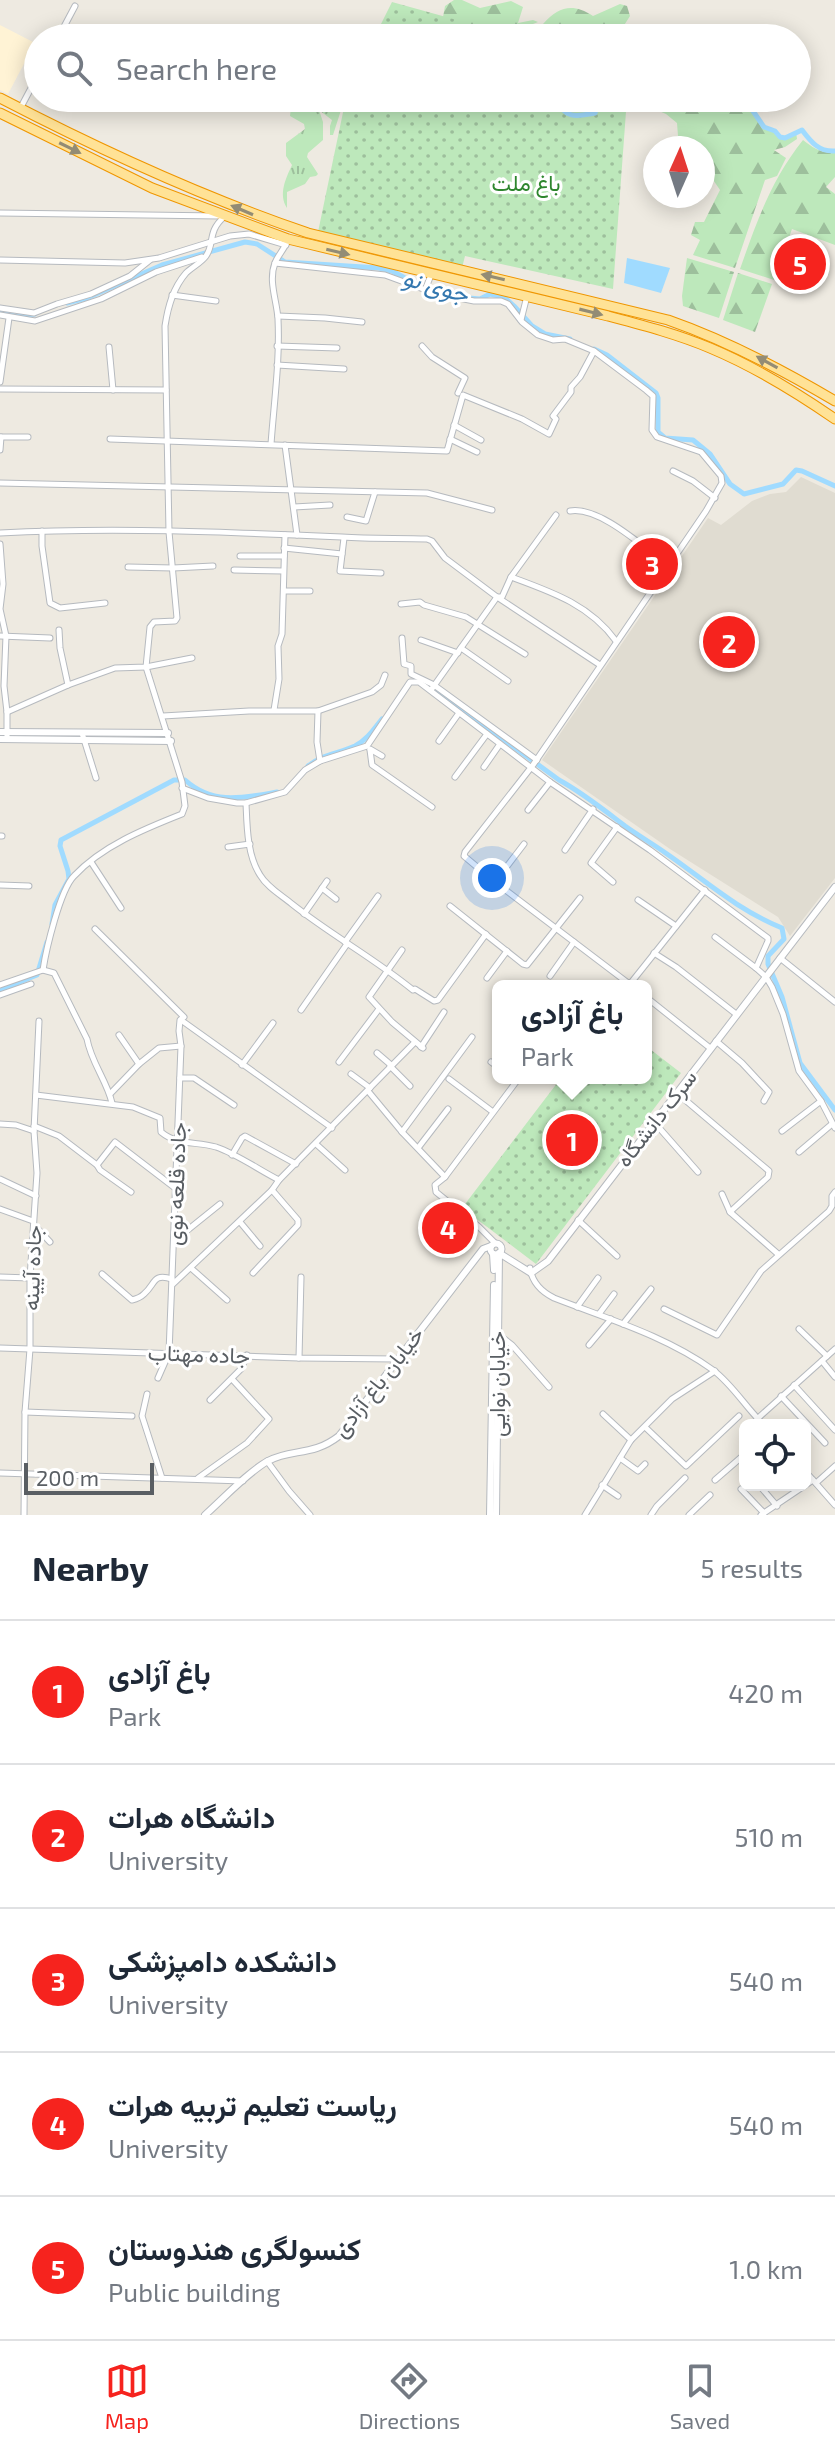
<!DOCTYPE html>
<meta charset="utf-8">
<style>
body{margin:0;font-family:"Exo 2",Vazirmatn,sans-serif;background:#f2f2f3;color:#1f2937}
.controls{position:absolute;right:24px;bottom:24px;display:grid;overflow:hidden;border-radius:12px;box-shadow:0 4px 20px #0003}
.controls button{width:72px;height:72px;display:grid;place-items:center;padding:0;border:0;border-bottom:2px solid #e0e1e3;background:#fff;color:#1f2937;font:40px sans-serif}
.compass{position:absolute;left:643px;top:136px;width:72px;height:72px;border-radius:50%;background:#fff;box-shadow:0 4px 20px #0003;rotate:3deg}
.scale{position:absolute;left:24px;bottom:20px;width:130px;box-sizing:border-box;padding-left:8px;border:4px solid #595e63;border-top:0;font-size:22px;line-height:28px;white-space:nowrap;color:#595e63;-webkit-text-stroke:6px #fff;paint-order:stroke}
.you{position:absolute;left:492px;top:878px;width:28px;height:28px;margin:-20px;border:6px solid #fff;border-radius:50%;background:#1a73e8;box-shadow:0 0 0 12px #1a73e833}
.badge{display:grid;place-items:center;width:52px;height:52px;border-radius:50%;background:#f6231e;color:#fff;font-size:26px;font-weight:700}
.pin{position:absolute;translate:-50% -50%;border:4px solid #fff;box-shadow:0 2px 8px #0006}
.popup{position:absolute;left:492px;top:980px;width:160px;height:104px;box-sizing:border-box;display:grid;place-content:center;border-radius:12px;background:#fff;filter:drop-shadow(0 2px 6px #0005);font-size:26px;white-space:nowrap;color:#747a83}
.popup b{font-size:30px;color:#1f2937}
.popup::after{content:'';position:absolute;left:50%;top:100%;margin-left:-16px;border:16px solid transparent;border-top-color:#fff}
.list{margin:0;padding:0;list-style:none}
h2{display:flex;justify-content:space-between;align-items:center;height:104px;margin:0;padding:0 32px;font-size:34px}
h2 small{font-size:26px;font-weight:400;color:#747a83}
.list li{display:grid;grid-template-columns:52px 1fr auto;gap:24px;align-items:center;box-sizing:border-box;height:144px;padding:0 32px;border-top:2px solid #e0e1e3}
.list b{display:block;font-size:30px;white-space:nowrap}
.list p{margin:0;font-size:26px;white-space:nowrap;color:#747a83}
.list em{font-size:26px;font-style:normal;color:#747a83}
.icon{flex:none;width:44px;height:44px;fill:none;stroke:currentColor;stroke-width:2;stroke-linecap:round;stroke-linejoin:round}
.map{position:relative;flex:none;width:835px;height:1515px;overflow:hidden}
.search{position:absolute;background:#fff;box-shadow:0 4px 20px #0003;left:24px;right:24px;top:24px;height:88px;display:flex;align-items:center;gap:20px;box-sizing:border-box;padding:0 28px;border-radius:44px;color:#747a83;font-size:30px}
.sheet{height:824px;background:#fff}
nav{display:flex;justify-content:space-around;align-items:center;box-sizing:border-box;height:112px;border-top:2px solid #e0e1e3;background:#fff;font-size:22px;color:#747a83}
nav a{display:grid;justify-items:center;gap:4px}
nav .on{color:#f6231e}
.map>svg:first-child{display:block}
.commercial{fill:#fff3d5}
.education{fill:#e0dcd1}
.grass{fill:url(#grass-tufts)}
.forest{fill:url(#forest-firs)}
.park{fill:url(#park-dots)}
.water{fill:#a0dbff}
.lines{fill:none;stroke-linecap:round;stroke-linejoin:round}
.canal{stroke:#a0dbff;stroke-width:5}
.minor-casing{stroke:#b6babf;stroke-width:7}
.tertiary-casing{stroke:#b6babf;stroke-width:8}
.trunk-casing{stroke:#ef9600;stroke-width:11}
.minor{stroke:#fff;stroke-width:5}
.tertiary{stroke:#fff;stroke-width:6}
.trunk{stroke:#ffe296;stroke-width:9}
.oneway{fill:#938c75}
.labels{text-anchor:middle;stroke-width:6;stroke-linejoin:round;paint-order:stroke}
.park-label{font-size:22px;fill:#2e862e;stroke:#fff}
.street-label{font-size:22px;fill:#595e63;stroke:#fff}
.water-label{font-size:24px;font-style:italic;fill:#3377af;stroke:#fff}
</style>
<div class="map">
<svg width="835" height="1515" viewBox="0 0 835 1515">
<defs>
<pattern id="grass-tufts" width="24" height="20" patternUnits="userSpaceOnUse" patternTransform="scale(2)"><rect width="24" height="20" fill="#bde8bb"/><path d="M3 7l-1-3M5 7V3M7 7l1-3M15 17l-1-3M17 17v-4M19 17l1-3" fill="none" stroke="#9dbf9c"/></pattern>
<pattern id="forest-firs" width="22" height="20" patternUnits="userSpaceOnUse" patternTransform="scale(2)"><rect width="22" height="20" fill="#bde8bb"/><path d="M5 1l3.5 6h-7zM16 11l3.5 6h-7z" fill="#9dbf9c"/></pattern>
<pattern id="park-dots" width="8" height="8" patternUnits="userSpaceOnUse" patternTransform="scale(2)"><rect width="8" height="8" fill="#bde8bb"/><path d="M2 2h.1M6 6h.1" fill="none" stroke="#9dbf9c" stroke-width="1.8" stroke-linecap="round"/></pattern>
</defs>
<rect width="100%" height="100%" fill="#eeeae1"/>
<!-- commercial -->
<path class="commercial" d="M 0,25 L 35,43 L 8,94 L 0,90 Z"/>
<!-- education -->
<path class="education" d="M 801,477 L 835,493 L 835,878 L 790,936 L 778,917 L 670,849 L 542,760 L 708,518 L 721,525 L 752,501 L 770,494 L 786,492 Z"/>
<!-- grass -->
<path class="grass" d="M 292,98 L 338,98 L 342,107 L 333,135 L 330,135 L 330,126 L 332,120 L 319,110 L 323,122 L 323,140 L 308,153 L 307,157 L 318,174 L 316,176 L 310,177 L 305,184 L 287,192 L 287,208 C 278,194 286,178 292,165 L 286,156 L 286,143 L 305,129 L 304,124 L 290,116 Z"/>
<!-- forest -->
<g class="forest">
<path d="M 454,0 L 462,0 L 480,8 L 511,1 L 523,7 L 518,23 L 533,20 L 538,22 C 526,28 479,35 466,31 C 459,28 450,21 443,17 L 445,6 Z"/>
<path d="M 620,4 L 627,6 L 630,16 L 616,38 L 530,38 C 533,33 539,29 543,24 C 559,6 573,3 593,16 Z"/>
<path d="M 642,98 L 744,98 L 764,128 L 776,133 L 779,138 L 783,139 L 796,132 L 797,139 L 785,147 L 774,150 L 786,158 L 777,176 L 765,180 L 735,268 L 693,255 L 700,240 L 691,235 L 695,222 L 704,222 L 720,190 L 703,165 L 703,148 L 688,148 L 671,140 L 671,138 L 678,136 L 677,123 L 666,114 L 652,108 Z"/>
<path d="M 803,140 C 813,148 822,154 835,152 L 835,177 L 826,187 L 835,194 L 835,245 L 792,229 L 774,280 L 740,269 C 757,221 771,180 803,140 Z"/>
<path d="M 687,258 L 734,272 L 719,318 L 683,306 L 682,296 Z"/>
<path d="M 738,273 L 772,284 L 755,332 L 723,320 Z"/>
</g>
<!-- park -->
<g class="park">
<path d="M 392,2 L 522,38 L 374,38 Z"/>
<path d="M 346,98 L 627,98 L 613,289 L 465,256 L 462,268 L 318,232 Z"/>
<path d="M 646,1046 L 681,1073 L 536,1264 L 462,1208 L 561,1078 L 646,1078 Z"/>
</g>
<!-- water -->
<path class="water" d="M 627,258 L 670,268 L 661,293 L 624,283 Z"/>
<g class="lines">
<!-- canal -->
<g class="canal">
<path d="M 556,98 C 564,119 576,117 595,113 L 601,98"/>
<path d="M 694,98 L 701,98"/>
<path d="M 744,98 L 764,127 L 775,131 L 780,137 L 785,138 L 802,130 C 811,142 819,152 835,151"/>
<path d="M 434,291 L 464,294 L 469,298 L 480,299 L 490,294 L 504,297 L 514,306 L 532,326 L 545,334 L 570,339"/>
<path d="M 67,303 L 87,298 L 162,265 L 245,242 L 257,244 L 285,262 L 379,268 L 392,271 L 420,286"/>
<path d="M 0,311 L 15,316 L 35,314"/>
<path d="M 594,349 L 607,355 L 656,393 L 658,398 L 658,432 L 665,438 L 693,440 L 710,454 L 730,484 L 744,494 L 783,484 L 796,470 L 802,471 L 835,486"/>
<path d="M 432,687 L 559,780 C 583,793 604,810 625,826 C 639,836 653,844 667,854 C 706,881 736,909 782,928 L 784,939 L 768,956 L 768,964 L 782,997 L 800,1063 L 835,1110"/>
<path d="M 308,766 C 321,755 340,753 355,746 C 367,740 374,729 382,719"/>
<path d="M 52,924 L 55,905 L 69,879 L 68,871 L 60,846 L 61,840 L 174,780 L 185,780 C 213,805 242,798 277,792"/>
<path d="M 0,990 L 37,975 L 47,942"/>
</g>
<defs>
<g id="minor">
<path d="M 58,38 L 75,6"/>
<path d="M 21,107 L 38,75"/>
<path d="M 0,213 L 219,216"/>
<path d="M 0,260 L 125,263 L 159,258 L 230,236 L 249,234 L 286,245"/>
<path d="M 275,263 L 385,275 L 434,293 L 474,301 L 501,301 L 508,304 L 522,322 L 538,335 L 553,340 L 565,339 L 594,351 L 646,390 L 653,396 L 652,430 L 657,437 L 701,452 L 721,476 L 722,483 L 706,511 L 533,765 L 465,852 L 464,856 L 495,882 L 632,986"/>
<path d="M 425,290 L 431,275"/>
<path d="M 172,295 L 216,301"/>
<path d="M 0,308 L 34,313 L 57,304 L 91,294 L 130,276 L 150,260"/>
<path d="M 0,315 L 35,321 L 101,299 L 156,272 L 202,257"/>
<path d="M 278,316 L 325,318 L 362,322"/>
<path d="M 521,320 L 527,296"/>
<path d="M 277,346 L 337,348"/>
<path d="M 422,346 L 432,357 L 465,378 L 458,393"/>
<path d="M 109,347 L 113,390"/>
<path d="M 277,365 L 344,369"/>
<path d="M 0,382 L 9,318"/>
<path d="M 0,389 L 166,390"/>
<path d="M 454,425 L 481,440"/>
<path d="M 0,437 L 28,437"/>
<path d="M 110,439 L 447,451 L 463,395 L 522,419 L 549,434 L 556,419 L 553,416 L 571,392 L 571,387 L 580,377 L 594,351"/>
<path d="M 450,439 L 477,452"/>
<path d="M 271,444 C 274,403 280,361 278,319 C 277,301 268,281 275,263 C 277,257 284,249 287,242"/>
<path d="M 285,445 L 297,535"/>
<path d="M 0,450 L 1,437"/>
<path d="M 673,471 L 693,481 L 715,498"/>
<path d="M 0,483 L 427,493 L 492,510"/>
<path d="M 294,507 L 330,505"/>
<path d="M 570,511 C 600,506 644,548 668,565"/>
<path d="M 347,517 L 366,521 L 375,492"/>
<path d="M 42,531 L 42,546 L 50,603 L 60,608 L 105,603"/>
<path d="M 0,533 C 114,527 228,532 342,537 C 370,539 399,538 427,539 L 432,541 L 445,558 L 497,597 L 600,665"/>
<path d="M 344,538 L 340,571 L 381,573"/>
<path d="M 0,544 L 3,584 L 0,609 L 6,636 L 4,686 L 7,712 L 7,739"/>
<path d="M 284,548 L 342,554"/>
<path d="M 646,550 C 636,567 638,575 652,588"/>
<path d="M 240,556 L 284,556"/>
<path d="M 128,567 L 173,568 L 213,566"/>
<path d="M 234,570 L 283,571"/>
<path d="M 511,577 C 552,592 590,605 616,641"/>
<path d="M 284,591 L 310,591"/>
<path d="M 401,604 L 420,602 L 424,605 L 466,617 L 525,654"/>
<path d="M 59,630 L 60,648 L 68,685"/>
<path d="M 0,636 L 50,638"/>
<path d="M 402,638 L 404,664 L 411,666 L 411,674 L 434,685 L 537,760"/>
<path d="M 421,640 L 458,653"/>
<path d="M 461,648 L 508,681"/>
<path d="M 431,690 L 497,597 L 502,597 L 511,577 L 556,515"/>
<path d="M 274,710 L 279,679 L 278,646 L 282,634 L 285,535"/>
<path d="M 318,711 L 317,742 L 320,761"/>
<path d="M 7,712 L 68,685 L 115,668 L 146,667 L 192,658"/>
<path d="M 163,716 L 249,711 L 318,711 L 372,692 L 381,685 L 385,675"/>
<path d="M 82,733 L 96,778"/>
<path d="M 439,741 L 459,713"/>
<path d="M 370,749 L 382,756"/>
<path d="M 370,750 L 372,765 L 432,807"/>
<path d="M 484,767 L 500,744"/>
<path d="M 455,777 L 487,734"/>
<path d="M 182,788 L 208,798 L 237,803 L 246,803 L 285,792 L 305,770 L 320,761 L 367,746 L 410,682 L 419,682 L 550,782 L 650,850 L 768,938 L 768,941 L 756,968"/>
<path d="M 246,803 C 247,826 247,855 260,875 C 267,887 281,895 292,904 C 331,935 374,958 413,990 L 415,989 L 434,1001 L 438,1000 L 486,934"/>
<path d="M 528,810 L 550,782"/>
<path d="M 0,836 L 2,836"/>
<path d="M 228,847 L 250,844"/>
<path d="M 565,850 L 593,809"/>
<path d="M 91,862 L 121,908"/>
<path d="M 495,882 L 524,844"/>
<path d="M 613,882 L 591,863 L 617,827"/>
<path d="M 0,885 L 29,886"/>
<path d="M 322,888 L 336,899"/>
<path d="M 638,900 L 676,926"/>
<path d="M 450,906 L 523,964 L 527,965 L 580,898"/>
<path d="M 304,914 L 327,881"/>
<path d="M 95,929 L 184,1017 L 180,1020 L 179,1031 L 181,1046 L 169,1353 L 158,1378"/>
<path d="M 715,937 L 756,968 L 766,977 L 772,987 L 783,1014 L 799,1071 L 821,1101 L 835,1128"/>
<path d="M 345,942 L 378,896"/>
<path d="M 402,950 L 369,997 L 392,1022 L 423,1048"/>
<path d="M 654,953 L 676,967 L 736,1014"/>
<path d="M 780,958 L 835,1002"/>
<path d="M 43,970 C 46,950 60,890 74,876 C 102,846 144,829 182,814 L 185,806 L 182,782 L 146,667 L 150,627 L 154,622 L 175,621 L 177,618 L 169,532 L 165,326 C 168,306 173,288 186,273 C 192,267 201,263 206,256 C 215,243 207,232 224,217"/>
<path d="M 550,976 L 574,942"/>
<path d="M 487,978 L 507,951"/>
<path d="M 630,984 L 705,890"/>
<path d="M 0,985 L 43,970 L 54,973 L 87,1039 C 91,1062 107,1081 112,1103"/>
<path d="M 0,995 L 31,984"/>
<path d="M 646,997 L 710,1048"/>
<path d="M 301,1010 L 347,944"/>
<path d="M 181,1020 L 332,1128"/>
<path d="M 119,1035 L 139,1064"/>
<path d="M 716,1041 L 742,1063 L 769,1092 L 764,1101"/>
<path d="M 421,1047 L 444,1012"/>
<path d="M 377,1053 L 391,1065"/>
<path d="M 339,1062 L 379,1009"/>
<path d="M 491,1062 L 498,1067"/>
<path d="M 242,1065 L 273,1023"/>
<path d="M 390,1066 L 410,1086"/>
<path d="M 351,1074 L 370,1088"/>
<path d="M 180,1078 L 194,1078 L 234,1105"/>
<path d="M 449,1079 L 493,1112"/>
<path d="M 368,1091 L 402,1132 L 445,1177 L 435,1185 L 436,1192 L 479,1227 L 495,1243"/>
<path d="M 677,1093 L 769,1171 L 768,1177 L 730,1212"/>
<path d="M 110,1094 L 139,1064 L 159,1048 L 181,1046"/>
<path d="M 36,1095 L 133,1107 L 160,1118 L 161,1132 C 178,1146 196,1141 216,1147 C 237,1154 259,1170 279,1180"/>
<path d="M 654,1122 L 698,1172"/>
<path d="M 0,1124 L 16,1125 L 34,1131"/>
<path d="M 34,1126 L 59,1136 L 97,1165"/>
<path d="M 782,1131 L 821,1101"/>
<path d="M 402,1132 L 472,1037"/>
<path d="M 316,1144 L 345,1170"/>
<path d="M 418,1148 L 448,1109"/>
<path d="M 799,1152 L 832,1124"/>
<path d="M 232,1155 L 242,1138 L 245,1136 L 296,1164"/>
<path d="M 445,1177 L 516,1082 L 513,1078"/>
<path d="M 0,1179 L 36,1196"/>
<path d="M 131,1192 L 100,1170 L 97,1165 L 115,1142 L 175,1188"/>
<path d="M 722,1194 L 730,1212 L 778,1254"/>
<path d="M 0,1209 L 33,1221"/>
<path d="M 578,1220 L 617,1256"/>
<path d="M 240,1222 L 260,1246"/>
<path d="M 34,1225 L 50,1242"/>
<path d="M 174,1241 L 220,1204"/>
<path d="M 530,1268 C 532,1282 542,1292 554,1298 C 608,1319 666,1336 713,1370 C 733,1385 746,1408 764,1425"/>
<path d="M 192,1269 L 227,1300"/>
<path d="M 253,1273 L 298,1225 L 298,1220 L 272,1190"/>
<path d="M 102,1274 L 132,1300 C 136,1299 141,1297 144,1294 C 156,1284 152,1273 172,1279"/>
<path d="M 0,1277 L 30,1278"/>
<path d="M 173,1284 L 272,1190 L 279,1180 L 415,1042"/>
<path d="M 577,1307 L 598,1278"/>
<path d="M 664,1309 L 717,1335 L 761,1271 L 829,1211 L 832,1206 L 832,1196 L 835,1192"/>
<path d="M 599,1314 L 614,1294"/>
<path d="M 623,1324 L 651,1289"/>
<path d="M 799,1329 L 827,1356"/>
<path d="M 498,1334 L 512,1345 L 549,1387"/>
<path d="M 589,1345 L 611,1319"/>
<path d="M 0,1348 L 299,1358 L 397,1359"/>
<path d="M 299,1358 L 301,1277"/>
<path d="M 822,1361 L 835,1377"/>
<path d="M 794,1385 L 835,1430"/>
<path d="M 147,1394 L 142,1416 L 162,1478"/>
<path d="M 781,1396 L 825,1443"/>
<path d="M 210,1400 L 241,1369 L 247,1355"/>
<path d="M 25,1412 L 132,1416"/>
<path d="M 603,1414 L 631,1440"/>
<path d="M 757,1419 L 835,1349"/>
<path d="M 645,1427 L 686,1466 L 739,1416"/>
<path d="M 620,1458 L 638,1471 L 645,1464"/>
<path d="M 267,1461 L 289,1491 L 310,1515"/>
<path d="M 805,1471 L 835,1505"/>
<path d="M 0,1473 L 243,1481"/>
<path d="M 198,1478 L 247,1443 L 269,1419 L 232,1379"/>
<path d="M 715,1480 L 745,1454"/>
<path d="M 816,1483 L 835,1466"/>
<path d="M 602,1485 L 618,1496"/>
<path d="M 759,1485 L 777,1506"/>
<path d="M 741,1489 L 764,1513"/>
<path d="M 24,1515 L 25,1412 L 30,1349 L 30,1278 L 37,1173 L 34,1131 L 39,1021"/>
<path d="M 585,1515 L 631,1440 L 672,1399 L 715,1371"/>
<path d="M 651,1515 L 657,1506 L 685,1478"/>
<path d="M 689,1515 L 710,1495"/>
<path d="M 761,1515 L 813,1480"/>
</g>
<g id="tertiary">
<path d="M 0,732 L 168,733"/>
<path d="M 0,739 L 171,741"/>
<circle cx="496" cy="1249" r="5.5"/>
<path d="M 493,1254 L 494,1270"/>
<path d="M 205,1515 C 222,1500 249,1471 268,1461 C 292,1448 312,1457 339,1436 L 483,1249 L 491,1246"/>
<path d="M 490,1515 L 494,1285"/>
<path d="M 496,1515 L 499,1253 L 531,1273 L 548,1261 L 835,887"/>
</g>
<g id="trunk">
<path d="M 0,98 C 100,150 202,197 308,233 L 668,320 C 728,341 781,369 835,401"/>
<path d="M 0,113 L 152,188 L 288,239 L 608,316 C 642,325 677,334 710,348 C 753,366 796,392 835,419"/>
</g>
</defs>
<!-- minor casing -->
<use href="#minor" class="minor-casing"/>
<!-- tertiary casing -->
<use href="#tertiary" class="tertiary-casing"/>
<!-- trunk casing -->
<use href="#trunk" class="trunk-casing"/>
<!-- minor -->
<use href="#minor" class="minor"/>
<!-- tertiary -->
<use href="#tertiary" class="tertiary"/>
<!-- trunk -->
<use href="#trunk" class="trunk"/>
</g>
<!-- one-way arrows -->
<defs><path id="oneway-solid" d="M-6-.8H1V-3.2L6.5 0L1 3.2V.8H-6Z" transform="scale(2)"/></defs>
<g class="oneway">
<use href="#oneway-solid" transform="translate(70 148) rotate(26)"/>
<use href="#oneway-solid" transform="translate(242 210) rotate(-157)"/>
<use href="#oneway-solid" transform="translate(338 252) rotate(13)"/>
<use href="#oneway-solid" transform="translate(493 277) rotate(-167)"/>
<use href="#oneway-solid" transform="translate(591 312) rotate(14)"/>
<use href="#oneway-solid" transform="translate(767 362) rotate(-151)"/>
</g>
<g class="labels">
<!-- park labels -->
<g class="park-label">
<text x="526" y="191">باغ ملت</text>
</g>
<!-- street labels -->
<g class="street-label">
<text transform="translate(656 1118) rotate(-52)" y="8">سرک دانشگاه</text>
<text transform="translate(176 1184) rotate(-88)" y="8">جاده قلعه نوی</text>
<text transform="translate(32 1268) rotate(-88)" y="8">جاده آیینه</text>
<text transform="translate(199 1354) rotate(2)" y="8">جاده مهتاب</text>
<text transform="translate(378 1382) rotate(-52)" y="8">خیابان باغ آزادی</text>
<text transform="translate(497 1384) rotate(-90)" y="8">خیابان نوایی</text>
</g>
<!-- water labels -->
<g class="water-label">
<text transform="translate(436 286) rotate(16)" y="8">جوی نو</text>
</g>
</g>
</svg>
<div class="controls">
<button><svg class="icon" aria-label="locate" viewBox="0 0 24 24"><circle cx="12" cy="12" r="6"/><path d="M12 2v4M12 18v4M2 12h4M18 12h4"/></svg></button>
</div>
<svg class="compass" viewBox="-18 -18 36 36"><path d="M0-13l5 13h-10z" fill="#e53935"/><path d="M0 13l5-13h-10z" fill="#747a83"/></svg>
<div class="scale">200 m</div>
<div class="you"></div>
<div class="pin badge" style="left:572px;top:1140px">1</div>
<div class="popup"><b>باغ آزادی</b>Park</div>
<div class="pin badge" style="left:729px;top:642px">2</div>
<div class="pin badge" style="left:652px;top:564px">3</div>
<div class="pin badge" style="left:448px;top:1228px">4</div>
<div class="pin badge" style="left:800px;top:264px">5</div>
<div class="search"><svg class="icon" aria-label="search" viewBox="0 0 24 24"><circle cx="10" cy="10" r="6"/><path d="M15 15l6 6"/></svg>Search here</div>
</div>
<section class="sheet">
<h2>Nearby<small>5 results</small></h2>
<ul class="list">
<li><span class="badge">1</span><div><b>باغ آزادی</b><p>Park</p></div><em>420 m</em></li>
<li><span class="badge">2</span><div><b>دانشگاه هرات</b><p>University</p></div><em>510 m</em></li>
<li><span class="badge">3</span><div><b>دانشکده دامپزشکی</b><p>University</p></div><em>540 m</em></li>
<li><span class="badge">4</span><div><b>ریاست تعلیم تربیه هرات</b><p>University</p></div><em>540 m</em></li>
<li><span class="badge">5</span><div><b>کنسولگری هندوستان</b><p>Public building</p></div><em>1.0 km</em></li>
</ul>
</section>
<nav>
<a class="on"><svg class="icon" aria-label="map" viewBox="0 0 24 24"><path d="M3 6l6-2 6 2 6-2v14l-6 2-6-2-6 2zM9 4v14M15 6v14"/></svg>Map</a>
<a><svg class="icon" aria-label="directions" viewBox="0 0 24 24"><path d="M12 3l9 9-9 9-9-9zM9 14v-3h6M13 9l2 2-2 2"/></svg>Directions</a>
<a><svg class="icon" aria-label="saved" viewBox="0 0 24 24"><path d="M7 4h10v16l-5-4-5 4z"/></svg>Saved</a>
</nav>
